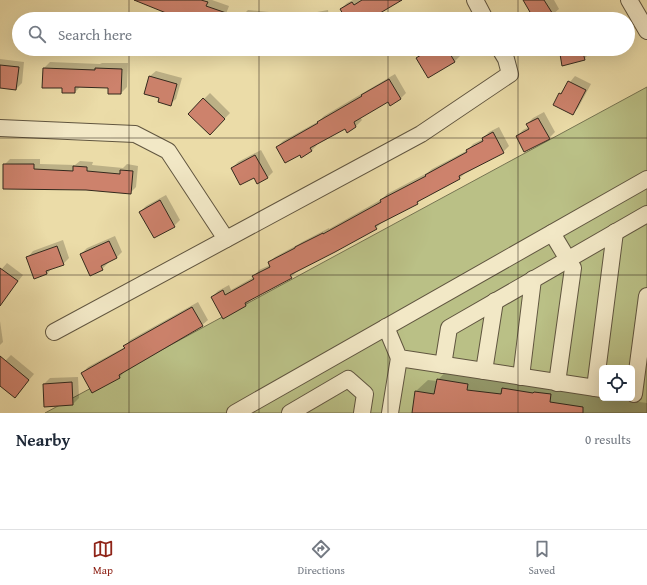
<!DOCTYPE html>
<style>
body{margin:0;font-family:"Gentium Book Plus",serif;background:#f2f2f3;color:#1f2937}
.controls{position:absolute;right:12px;bottom:12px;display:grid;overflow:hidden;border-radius:6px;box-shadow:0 4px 16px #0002}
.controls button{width:36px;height:36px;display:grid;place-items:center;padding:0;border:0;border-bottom:1px solid #e0e1e3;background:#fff;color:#1f2937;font:20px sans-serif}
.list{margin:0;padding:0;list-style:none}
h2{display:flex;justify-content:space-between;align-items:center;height:52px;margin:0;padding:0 16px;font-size:17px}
h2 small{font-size:13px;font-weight:400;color:#747a83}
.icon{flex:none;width:22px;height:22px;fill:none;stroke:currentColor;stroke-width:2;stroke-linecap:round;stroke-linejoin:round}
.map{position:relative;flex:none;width:647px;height:413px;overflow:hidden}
.search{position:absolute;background:#fff;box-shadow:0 4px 16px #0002;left:12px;right:12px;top:12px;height:44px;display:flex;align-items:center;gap:10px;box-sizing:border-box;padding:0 14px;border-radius:22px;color:#747a83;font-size:15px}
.sheet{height:116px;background:#fff}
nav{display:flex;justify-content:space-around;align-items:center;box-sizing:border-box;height:56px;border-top:1px solid #e0e1e3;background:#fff;font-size:11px;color:#747a83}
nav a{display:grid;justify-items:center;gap:2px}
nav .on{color:#8f2418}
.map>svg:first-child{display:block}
.green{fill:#bac086;stroke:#767452;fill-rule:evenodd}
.shadow{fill:#0003}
.building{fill:#cd826c;stroke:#33291d}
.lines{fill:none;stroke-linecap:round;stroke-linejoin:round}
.minor-casing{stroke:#615640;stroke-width:18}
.minor{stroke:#f2e8c6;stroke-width:16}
.grid{fill:none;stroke:#33291d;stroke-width:1;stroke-opacity:0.55}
</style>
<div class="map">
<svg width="647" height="413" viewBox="0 0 647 413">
<rect width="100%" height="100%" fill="#ebdca8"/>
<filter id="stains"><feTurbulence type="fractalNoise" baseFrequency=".005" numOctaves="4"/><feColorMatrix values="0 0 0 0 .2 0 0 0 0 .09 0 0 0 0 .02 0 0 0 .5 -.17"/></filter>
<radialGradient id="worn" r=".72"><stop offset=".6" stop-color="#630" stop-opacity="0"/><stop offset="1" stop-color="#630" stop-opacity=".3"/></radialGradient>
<!-- green -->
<path class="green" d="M 647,87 L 647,413 L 45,413 ZM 602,368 L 632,368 L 632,398 L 602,398 Z"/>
<!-- shadow -->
<g class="shadow">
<path d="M 143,0 L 212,0 L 229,6 L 224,19 L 187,19 Z"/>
<path d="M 353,0 L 401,0 L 367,19 L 347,19 L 341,9 L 347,3 Z"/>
<path d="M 526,0 L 554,0 L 559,9 L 547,19 L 532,19 L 530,17 L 533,14 Z"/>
<path d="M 248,10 L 279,13 L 278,19 L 242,19 L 242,16 Z"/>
<path d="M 328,10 L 329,19 L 297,19 L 301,15 Z"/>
<path d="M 429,49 L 457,49 L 460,56 L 455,61 L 417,58 Z"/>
<path d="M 563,49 L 589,49 L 590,53 L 584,59 L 561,54 L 564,51 Z"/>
<path d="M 0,59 L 24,62 L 22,83 L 16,89 L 0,87 Z"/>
<path d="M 50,62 L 100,64 L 102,63 L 128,63 L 127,87 L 121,93 L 109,87 L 81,86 L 75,92 L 63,87 L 44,68 Z"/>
<path d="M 156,71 L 182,78 L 176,99 L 170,104 L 160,97 L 150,76 Z"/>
<path d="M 395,74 L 406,93 L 400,99 L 388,101 L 360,117 L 362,120 L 356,126 L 347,131 L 345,128 L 317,144 L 317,145 L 311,151 L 300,154 L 277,147 L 283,141 L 319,121 L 324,116 Z"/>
<path d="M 575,76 L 591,84 L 578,108 L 572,114 L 560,94 Z"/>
<path d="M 210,93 L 230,113 L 210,134 L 189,114 Z"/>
<path d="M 544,112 L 555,132 L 549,138 L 517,136 L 523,130 L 529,127 L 527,124 L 533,118 Z"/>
<path d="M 499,127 L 509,146 L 503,152 L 466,172 L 460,178 L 424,197 L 417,203 L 382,222 L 376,228 L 297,271 L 291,277 L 252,299 L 246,305 L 223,318 L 212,297 L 218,291 L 229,285 L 231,290 L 254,277 L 259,270 L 270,265 L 269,262 L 275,257 L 299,244 L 302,242 L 329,228 L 329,229 L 382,199 L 387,194 L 427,173 L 432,169 L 468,150 L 473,144 L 483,139 L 483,138 L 489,132 Z"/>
<path d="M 261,150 L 273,172 L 267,178 L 254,176 L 232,168 L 238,162 Z"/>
<path d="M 10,159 L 40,159 L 40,164 L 75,165 L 80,161 L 93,162 L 92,165 L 123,168 L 127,164 L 138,166 L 136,187 L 130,193 L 4,165 Z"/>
<path d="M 166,195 L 180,220 L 174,226 L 140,212 L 146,206 Z"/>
<path d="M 115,236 L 122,252 L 116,258 L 108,262 L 108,263 L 102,269 L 81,254 L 87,248 Z"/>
<path d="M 63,240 L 69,258 L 63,264 L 53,267 L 47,274 L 28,257 L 33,251 Z"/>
<path d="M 7,263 L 23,275 L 1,303 L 0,302 L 0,271 Z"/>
<path d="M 198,302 L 208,320 L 202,325 L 125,371 L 120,377 L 82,373 L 88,367 L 125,347 L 130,340 Z"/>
<path d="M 0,321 L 3,342 L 0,345 Z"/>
<path d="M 11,355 L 34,374 L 20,391 L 0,385 L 0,366 Z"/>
<path d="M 449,368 L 478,373 L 478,378 L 509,383 L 514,378 L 602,397 L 602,398 L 632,398 L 632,401 L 647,403 L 647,413 L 413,413 L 416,391 L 428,380 L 437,381 Z"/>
<path d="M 78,377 L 79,398 L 73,404 L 44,384 L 50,378 Z"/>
</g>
<!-- building -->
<g class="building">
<path d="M 134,0 L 201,0 L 208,2 L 206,6 L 238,17 L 238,19 L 181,19 Z"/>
<path d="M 362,0 L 402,0 L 370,19 L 346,19 L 340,9 L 352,2 L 354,5 Z"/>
<path d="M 523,0 L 544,0 L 556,19 L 534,19 Z"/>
<path d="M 431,49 L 447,49 L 455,62 L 428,78 L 416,58 Z"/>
<path d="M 562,49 L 582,49 L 585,60 L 562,66 L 560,54 L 563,53 Z"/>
<path d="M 0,65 L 19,67 L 16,90 L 0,88 Z"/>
<path d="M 43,68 L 95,70 L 95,68 L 122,69 L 121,94 L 108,94 L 108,88 L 75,87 L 75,93 L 62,93 L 62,88 L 42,88 Z"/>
<path d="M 149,76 L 177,84 L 171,106 L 158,102 L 159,98 L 144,94 Z"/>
<path d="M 389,79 L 401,99 L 390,106 L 388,102 L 354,122 L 356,127 L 347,133 L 345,129 L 310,148 L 312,151 L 301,158 L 300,155 L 285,163 L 276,147 L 318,123 L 317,122 L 362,96 L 361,95 Z"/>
<path d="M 568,81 L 586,90 L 573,115 L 553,105 L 559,93 L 561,94 Z"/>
<path d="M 203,98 L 225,119 L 210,135 L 188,114 Z"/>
<path d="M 538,118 L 550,139 L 524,152 L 516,136 L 529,129 L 526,124 Z"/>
<path d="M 493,132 L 504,153 L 459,176 L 460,179 L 417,202 L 418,204 L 375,226 L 377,229 L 335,252 L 290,275 L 292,278 L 245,303 L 246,306 L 223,319 L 211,297 L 223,290 L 225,295 L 254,279 L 252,276 L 270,267 L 268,262 L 295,248 L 295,247 L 323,233 L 323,234 L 381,202 L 380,200 L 426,176 L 425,175 L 467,152 L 466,150 L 483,141 L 482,138 Z"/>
<path d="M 255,155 L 268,178 L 257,184 L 254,178 L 240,185 L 231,168 Z"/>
<path d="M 3,164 L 34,164 L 34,169 L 73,171 L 73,166 L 87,167 L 87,171 L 120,174 L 120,170 L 133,171 L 131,194 L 86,190 L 3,189 Z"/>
<path d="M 160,200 L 175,227 L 154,238 L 139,212 Z"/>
<path d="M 109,241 L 117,258 L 101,266 L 103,270 L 90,276 L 80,254 Z"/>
<path d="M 57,246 L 64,265 L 46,271 L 47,274 L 34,279 L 26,257 Z"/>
<path d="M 0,268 L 18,281 L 0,306 Z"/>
<path d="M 192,307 L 203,326 L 119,375 L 120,378 L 92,393 L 81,373 L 125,348 L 123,346 Z"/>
<path d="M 0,356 L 29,380 L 15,398 L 0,386 Z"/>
<path d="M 437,379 L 468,384 L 467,390 L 501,394 L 502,388 L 533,393 L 534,392 L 551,394 L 550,402 L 583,407 L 583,413 L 412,413 L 415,391 L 434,394 Z"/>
<path d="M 72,382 L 73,405 L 44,407 L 43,384 Z"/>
</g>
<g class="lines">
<defs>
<g id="minor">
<path d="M 475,0 L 485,19"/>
<path d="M 629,0 L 647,31"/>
<path d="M 0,128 L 135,134 L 168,151 L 226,239"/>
<path d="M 552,233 L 573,268 L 557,383"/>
<path d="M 386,327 L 399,358 L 602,389"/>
<path d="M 54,332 L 421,134 L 510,74 L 506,59 L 500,49"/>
<path d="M 443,365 L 449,328 L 647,214"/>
<path d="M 484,371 L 495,301"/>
<path d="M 521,377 L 533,279"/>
<path d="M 595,388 L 615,232"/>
<path d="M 634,394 L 647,296"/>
<path d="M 235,413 L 647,179"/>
<path d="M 290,413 L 348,379 L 365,394 L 362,413"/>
<path d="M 390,413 L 399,358"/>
</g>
</defs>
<!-- minor casing -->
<use href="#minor" class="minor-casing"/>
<!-- minor -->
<use href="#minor" class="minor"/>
</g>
<!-- grid -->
<path class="grid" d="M 129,0 L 129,19M 259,0 L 259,19M 388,0 L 388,19M 518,0 L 518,19M 129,49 L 129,413M 259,49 L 259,413M 388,49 L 388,413M 518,49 L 518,413M 0,138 L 647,138M 0,275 L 647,275"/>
<rect width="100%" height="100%" filter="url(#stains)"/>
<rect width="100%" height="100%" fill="url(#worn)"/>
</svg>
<div class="controls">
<button><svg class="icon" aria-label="locate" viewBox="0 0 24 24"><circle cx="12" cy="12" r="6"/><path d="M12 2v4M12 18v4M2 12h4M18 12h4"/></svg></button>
</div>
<div class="search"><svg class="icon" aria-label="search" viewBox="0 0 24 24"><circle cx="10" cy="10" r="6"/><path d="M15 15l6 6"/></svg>Search here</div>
</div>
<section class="sheet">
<h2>Nearby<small>0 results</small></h2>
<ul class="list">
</ul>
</section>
<nav>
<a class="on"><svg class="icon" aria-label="map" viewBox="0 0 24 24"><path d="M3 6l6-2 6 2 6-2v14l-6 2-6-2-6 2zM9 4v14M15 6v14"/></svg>Map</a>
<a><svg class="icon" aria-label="directions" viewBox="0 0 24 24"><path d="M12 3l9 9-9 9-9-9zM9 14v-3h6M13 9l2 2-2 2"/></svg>Directions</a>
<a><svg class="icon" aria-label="saved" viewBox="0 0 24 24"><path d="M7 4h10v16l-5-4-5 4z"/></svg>Saved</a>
</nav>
